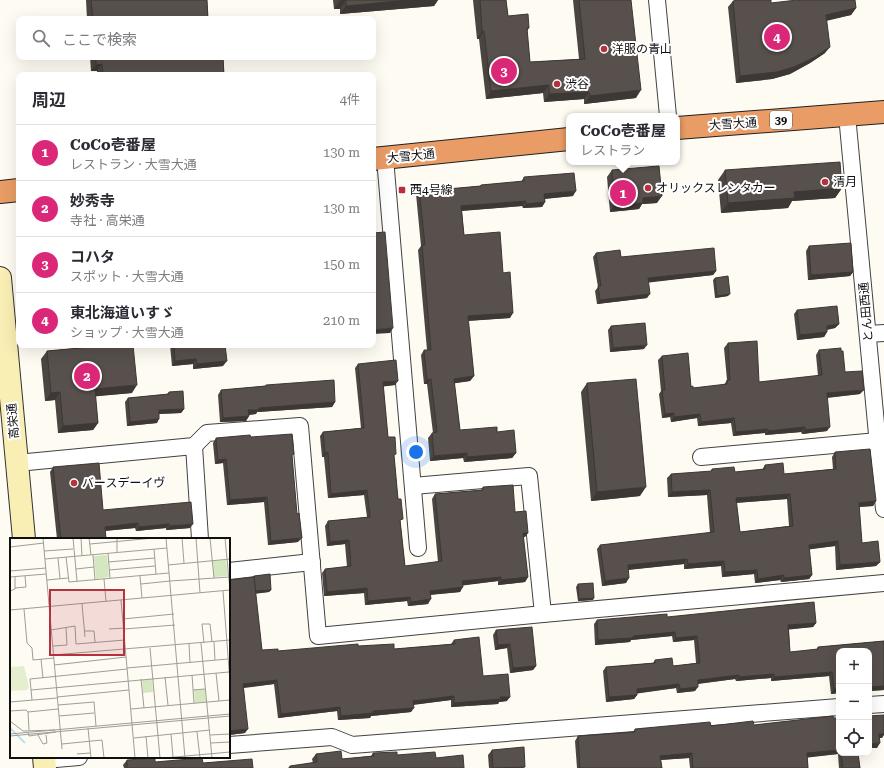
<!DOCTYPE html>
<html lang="ja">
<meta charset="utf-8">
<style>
body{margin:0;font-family:"Roboto Serif","Noto Sans JP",serif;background:#f2f2f3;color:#2b2b33}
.controls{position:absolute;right:12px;bottom:12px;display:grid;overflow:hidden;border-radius:8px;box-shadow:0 4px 16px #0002}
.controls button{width:36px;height:36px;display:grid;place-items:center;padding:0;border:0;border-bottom:1px solid #e1e1e2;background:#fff;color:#2b2b33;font:20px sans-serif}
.you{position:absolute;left:416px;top:452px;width:14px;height:14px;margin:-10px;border:3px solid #fff;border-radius:50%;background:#1a73e8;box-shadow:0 0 0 6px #1a73e833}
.badge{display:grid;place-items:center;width:26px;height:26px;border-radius:50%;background:#db2777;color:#fff;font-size:13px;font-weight:700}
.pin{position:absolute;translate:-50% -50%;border:2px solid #fff;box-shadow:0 1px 4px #0006}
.popup{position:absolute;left:566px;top:113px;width:114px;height:52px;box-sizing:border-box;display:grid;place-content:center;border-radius:8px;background:#fff;filter:drop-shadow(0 1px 3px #0005);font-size:13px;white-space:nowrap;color:#7c7c81}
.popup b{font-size:15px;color:#2b2b33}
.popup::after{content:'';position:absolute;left:50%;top:100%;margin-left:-8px;border:8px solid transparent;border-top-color:#fff}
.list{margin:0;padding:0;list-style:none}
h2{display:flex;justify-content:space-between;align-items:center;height:52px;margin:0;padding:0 16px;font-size:17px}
h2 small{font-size:13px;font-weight:400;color:#7c7c81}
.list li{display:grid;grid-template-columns:26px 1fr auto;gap:12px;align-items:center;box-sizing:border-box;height:56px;padding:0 16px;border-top:1px solid #e1e1e2}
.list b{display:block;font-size:15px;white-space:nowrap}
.list p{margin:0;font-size:13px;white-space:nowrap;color:#7c7c81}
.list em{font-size:13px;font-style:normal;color:#7c7c81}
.icon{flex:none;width:22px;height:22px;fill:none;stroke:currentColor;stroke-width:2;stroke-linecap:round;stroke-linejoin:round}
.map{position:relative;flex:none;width:884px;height:768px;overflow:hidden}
.search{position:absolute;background:#fff;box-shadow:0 4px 16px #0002;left:16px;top:16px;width:360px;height:44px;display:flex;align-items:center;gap:10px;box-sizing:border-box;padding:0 14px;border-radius:8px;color:#7c7c81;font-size:15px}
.panel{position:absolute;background:#fff;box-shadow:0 4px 16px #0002;left:16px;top:72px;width:360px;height:276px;border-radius:8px}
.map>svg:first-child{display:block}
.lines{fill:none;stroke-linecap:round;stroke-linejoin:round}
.street-casing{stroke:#424242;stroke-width:18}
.secondary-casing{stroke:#313131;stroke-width:24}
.highway-casing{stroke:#202020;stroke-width:24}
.street{stroke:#fff;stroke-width:16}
.secondary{stroke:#f9eeb3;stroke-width:22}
.highway{stroke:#e99c65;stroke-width:22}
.wall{fill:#4b4541;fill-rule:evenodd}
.shaded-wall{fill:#3d3835}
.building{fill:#57504c;stroke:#3d3835;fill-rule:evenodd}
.poi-dot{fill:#b5313d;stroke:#fff;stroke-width:1.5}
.labels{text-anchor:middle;stroke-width:4;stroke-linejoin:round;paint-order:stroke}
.shield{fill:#fff;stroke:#575757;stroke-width:1}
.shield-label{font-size:11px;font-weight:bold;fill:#0f0f0f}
.poi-label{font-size:12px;fill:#0f0f0f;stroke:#fff;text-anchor:start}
.street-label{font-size:12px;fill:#0f0f0f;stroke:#fff}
.inset-river{fill:none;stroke:#bbe0f2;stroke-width:2}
.inset-road{fill:none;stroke:#9e9d97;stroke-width:1}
.view{fill:#b5313d;fill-opacity:0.15;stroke:#b5313d;stroke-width:2}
.inset-edge{fill:none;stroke:#0f0f0f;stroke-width:2}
</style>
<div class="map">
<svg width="884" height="768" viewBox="0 0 884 768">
<rect width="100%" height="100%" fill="#fefbf2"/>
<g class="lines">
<defs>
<g id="street">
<path d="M 657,0 L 668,116"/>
<path d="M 847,115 L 884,509"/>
<path d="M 385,158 L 418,548"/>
<path d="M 868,334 L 884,333"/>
<path d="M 194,446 L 200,539"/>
<path d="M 701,457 L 878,441"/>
<path d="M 17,463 L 194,446 L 207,433 L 300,426 L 318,636 L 543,614 L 884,583"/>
<path d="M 413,486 L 529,476 L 543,614"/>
<path d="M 229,571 L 312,562"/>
<path d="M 869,705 L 884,704"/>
<path d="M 229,745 L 332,737 L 352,745 L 839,707"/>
<path d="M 44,760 L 79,757"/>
</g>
<g id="secondary">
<path d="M 0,278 L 24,539"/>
<path d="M 44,757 L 45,768"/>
</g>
<g id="highway">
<path d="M 677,128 L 884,112"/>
<path d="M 373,159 L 569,139"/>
<path d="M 0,192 L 19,190"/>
</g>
</defs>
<!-- street casing -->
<use href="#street" class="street-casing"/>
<!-- secondary casing -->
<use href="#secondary" class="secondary-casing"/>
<!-- highway casing -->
<use href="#highway" class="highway-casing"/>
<!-- street -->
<use href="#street" class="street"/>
<!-- secondary -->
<use href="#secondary" class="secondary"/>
<!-- highway -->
<use href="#highway" class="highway"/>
</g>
<!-- wall -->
<g class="wall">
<path d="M 86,0 L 207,0 L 208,19 L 87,19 Z"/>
<path d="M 333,0 L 438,0 L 434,6 L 340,14 L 340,9 L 334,9 Z"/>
<path d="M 473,0 L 506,0 L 508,16 L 529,28 L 527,31 L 530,62 L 579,59 L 573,0 L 631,0 L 636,98 L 584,104 L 584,99 L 544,102 L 543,93 L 486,99 L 479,39 L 477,39 Z"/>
<path d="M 733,1 L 771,3 L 856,8 L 851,15 L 827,20 L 825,53 L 810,63 L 790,74 L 772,79 L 736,83 L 728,7 Z"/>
<path d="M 90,57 L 223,57 L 224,75 L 97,75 L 97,71 L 91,71 Z"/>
<path d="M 612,170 L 657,203 L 642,204 L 639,209 L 610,212 L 607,177 Z"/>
<path d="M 725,170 L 842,188 L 835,198 L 792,201 L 788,208 L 721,213 L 718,180 Z"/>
<path d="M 524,177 L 573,196 L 545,199 L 545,202 L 542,207 L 523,208 L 522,206 L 462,211 L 464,235 L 503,273 L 510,318 L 468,321 L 474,376 L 470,381 L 454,383 L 460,430 L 497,432 L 516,453 L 512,458 L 464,462 L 463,458 L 430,461 L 428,438 L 432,433 L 433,433 L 427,384 L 424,384 L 421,355 L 424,350 L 427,350 L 418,250 L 421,246 L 416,194 L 419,189 L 436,190 L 480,186 L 481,185 L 521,182 Z"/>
<path d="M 809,246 L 853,272 L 850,276 L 808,280 L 806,251 Z"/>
<path d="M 596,253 L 621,257 L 716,271 L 713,275 L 648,282 L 647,298 L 597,304 L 595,291 L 598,287 L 593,257 Z"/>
<path d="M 715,278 L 728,296 L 715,298 L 713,280 Z"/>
<path d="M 797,310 L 839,324 L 835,328 L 827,330 L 827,332 L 824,337 L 797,340 L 794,314 Z"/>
<path d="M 611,326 L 644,349 L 610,352 L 608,330 Z"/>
<path d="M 728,343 L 759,382 L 818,376 L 816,355 L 819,350 L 845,372 L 860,394 L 827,398 L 827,431 L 802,434 L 801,432 L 765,435 L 765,433 L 733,436 L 731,423 L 698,426 L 697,418 L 671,422 L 670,417 L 662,418 L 659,394 L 661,391 L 658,360 L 662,356 L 693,388 L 724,385 L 727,380 L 724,348 Z"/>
<path d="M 97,345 L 133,345 L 132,393 L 95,396 L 98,423 L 93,430 L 58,433 L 55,400 L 45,401 L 41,359 L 47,351 L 97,346 Z"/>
<path d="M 170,345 L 225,345 L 223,366 L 193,369 L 193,364 L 172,366 Z"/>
<path d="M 358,364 L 395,385 L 383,386 L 388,437 L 394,457 L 398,499 L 405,566 L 438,562 L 432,499 L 435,494 L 481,490 L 483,487 L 515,512 L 525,537 L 523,537 L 528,577 L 525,582 L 498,585 L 498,581 L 463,585 L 460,592 L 430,595 L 428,604 L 408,606 L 407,601 L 365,605 L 364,593 L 324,596 L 322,573 L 325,569 L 347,567 L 345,544 L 327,546 L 325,526 L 328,521 L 367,517 L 364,495 L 328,498 L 324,457 L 322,457 L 320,436 L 323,432 L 361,428 L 355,368 Z"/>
<path d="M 587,383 L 640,496 L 591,501 L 581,392 Z"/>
<path d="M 266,385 L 335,402 L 332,407 L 257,412 L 256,414 L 249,415 L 249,416 L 246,421 L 220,422 L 218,395 L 221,390 L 265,386 Z"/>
<path d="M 169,392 L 184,409 L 181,413 L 159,414 L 157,423 L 127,426 L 125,402 L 128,398 L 167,394 Z"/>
<path d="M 251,437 L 292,457 L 298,542 L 268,545 L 264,502 L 227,505 L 223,463 L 215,464 L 213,443 L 216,438 Z"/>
<path d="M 835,452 L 876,501 L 873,506 L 859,507 L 862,543 L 880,562 L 876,566 L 836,570 L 835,546 L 809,549 L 812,575 L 809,579 L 781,582 L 780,580 L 755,583 L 754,574 L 722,577 L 721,566 L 684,569 L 684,564 L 628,570 L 626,583 L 602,586 L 597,549 L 600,545 L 710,533 L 707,495 L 668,497 L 667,478 L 671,474 L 710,472 L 712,469 L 735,472 L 762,470 L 765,465 L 784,474 L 833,469 L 832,457 ZM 787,499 L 789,526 L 740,532 L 736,503 Z"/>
<path d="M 53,467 L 103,510 L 190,528 L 166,530 L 166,528 L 136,531 L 135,528 L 105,531 L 106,539 L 57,539 L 50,472 Z"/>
<path d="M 254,576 L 271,590 L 269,592 L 255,593 L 262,650 L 278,651 L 358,646 L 394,649 L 451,644 L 454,640 L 483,676 L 507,701 L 499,702 L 498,704 L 451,707 L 451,700 L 413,705 L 411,712 L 371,716 L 370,718 L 338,720 L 337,711 L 278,718 L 274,684 L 244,688 L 245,733 L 229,735 L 252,578 Z"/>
<path d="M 578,584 L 593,600 L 578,601 L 576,587 Z"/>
<path d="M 667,617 L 816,623 L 813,627 L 789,629 L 790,652 L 816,650 L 818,647 L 884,641 L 884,690 L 869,691 L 869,651 L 839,651 L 839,693 L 831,694 L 829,676 L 771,681 L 771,678 L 736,681 L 735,679 L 698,684 L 695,691 L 677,693 L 676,688 L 637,693 L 637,695 L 634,699 L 606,702 L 603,671 L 606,667 L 653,663 L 655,660 L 673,666 L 696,663 L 694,640 L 673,642 L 672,636 L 631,640 L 630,642 L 595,645 L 594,624 L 597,620 Z"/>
<path d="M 496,630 L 536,666 L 533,670 L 510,673 L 507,648 L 495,650 L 493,635 Z"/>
<path d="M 839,718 L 839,753 L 858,753 L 860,768 L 839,768 L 838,754 L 807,757 L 808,768 L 690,768 L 689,758 L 661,760 L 662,768 L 577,768 L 575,741 L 578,736 L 633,732 L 635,729 L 711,726 L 754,725 Z"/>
<path d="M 492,750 L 525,768 L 489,768 L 488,755 Z"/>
<path d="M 373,753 L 436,758 L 464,768 L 288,768 L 290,766 L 313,763 L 312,759 L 316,754 L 342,759 L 371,756 Z"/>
<path d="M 127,760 L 155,762 L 203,763 L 253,768 L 124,768 L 123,765 Z"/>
</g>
<!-- shaded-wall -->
<g class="shaded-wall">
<path d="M 346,0 L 340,9 L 334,9 L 340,1 Z"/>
<path d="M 409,0 L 438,0 L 434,6 L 340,14 L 346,6 Z"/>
<path d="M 856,8 L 851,15 L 822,22 L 826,15 Z"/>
<path d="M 482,31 L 484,31 L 479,39 L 477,39 Z"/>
<path d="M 830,47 L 825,53 L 810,63 L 790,74 L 772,79 L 736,83 L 740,76 Z"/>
<path d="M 102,64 L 97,71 L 91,71 L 96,65 Z"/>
<path d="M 549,85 L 543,93 L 486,99 L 491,91 Z"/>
<path d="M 641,90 L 636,98 L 584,104 L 590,96 Z"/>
<path d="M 589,92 L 584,99 L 544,102 L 549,94 Z"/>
<path d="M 842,188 L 835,198 L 792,201 L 788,208 L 721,213 L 728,203 L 794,192 Z"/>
<path d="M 576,191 L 573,196 L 541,199 L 544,194 Z"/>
<path d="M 662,196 L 657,203 L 642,204 L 639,209 L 610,212 L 615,205 L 643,198 Z"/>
<path d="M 526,201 L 522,206 L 458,211 L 461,206 Z"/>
<path d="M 545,202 L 542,207 L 523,208 L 526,204 Z"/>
<path d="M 716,271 L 713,275 L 645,283 L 648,278 Z"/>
<path d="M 853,272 L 850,276 L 808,280 L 811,275 Z"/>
<path d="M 650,294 L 647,298 L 597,304 L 600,300 Z"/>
<path d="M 730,294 L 728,296 L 715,298 L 717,296 Z"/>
<path d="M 513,313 L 510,318 L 464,321 L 468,316 Z"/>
<path d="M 839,324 L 835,328 L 823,330 L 827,326 Z"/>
<path d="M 393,328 L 390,333 L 373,334 L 373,330 Z"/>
<path d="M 827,332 L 824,337 L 797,340 L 800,335 Z"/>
<path d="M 647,345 L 644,349 L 610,352 L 613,348 Z"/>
<path d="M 196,359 L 193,364 L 172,366 L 175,361 Z"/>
<path d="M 227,361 L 223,366 L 193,369 L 197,364 Z"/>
<path d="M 474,376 L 470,381 L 450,384 L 454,379 Z"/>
<path d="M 431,379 L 427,384 L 424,384 L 427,380 Z"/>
<path d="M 398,381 L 395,385 L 380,387 L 383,382 Z"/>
<path d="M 137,385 L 132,393 L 89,397 L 95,389 Z"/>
<path d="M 864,390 L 860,394 L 823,398 L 827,393 Z"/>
<path d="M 60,392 L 55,400 L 45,401 L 51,393 Z"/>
<path d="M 335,402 L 332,407 L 257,412 L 256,414 L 245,415 L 248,410 L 259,408 Z"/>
<path d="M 184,409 L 181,413 L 156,414 L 159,410 Z"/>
<path d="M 674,413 L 670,417 L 662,418 L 665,414 Z"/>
<path d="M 700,414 L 697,418 L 671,422 L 674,417 Z"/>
<path d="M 249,416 L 246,421 L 220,422 L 223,418 Z"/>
<path d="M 734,418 L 731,423 L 698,426 L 701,422 Z"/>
<path d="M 159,419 L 157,423 L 127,426 L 130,422 Z"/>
<path d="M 98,423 L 93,430 L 58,433 L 63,426 Z"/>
<path d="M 805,427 L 801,432 L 765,435 L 768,431 Z"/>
<path d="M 830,427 L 827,431 L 802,434 L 805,430 Z"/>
<path d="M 768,429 L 765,433 L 733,436 L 736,432 Z"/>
<path d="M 328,452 L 324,457 L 322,457 L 325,453 Z"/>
<path d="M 467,453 L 463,458 L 430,461 L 434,456 Z"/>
<path d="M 516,453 L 512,458 L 464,462 L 467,457 Z"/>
<path d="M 226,459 L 223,463 L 215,464 L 218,460 Z"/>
<path d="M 646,487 L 640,496 L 591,501 L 597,492 Z"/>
<path d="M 367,490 L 364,495 L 328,498 L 331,494 Z"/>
<path d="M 710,490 L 707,495 L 668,497 L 672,492 Z"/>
<path d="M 790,494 L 787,499 L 732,503 L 736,498 Z"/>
<path d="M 267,497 L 264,502 L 227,505 L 230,500 Z"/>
<path d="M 876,501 L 873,506 L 856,507 L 859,503 Z"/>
<path d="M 138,523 L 135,528 L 102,531 L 105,527 Z"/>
<path d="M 169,524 L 166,528 L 136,531 L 139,527 Z"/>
<path d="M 193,524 L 190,528 L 166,530 L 170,526 Z"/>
<path d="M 523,533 L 528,533 L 525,537 L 520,538 Z"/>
<path d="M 302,538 L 298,542 L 268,545 L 271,541 Z"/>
<path d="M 349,540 L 345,544 L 327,546 L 330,542 Z"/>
<path d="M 838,541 L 835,546 L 805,550 L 809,545 Z"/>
<path d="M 687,559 L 684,564 L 625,570 L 628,565 Z"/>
<path d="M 724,561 L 721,566 L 684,569 L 688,564 Z"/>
<path d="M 880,562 L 876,566 L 836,570 L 840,565 Z"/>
<path d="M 757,570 L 754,574 L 722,577 L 725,572 Z"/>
<path d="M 784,575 L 780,580 L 755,583 L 758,579 Z"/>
<path d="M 812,575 L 809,579 L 781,582 L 784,578 Z"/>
<path d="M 501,577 L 498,581 L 459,586 L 462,581 Z"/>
<path d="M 528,577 L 525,582 L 498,585 L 501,580 Z"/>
<path d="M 629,578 L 626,583 L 602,586 L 605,581 Z"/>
<path d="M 463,587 L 460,592 L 426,595 L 430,591 Z"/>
<path d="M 367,588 L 364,593 L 324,596 L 327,592 Z"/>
<path d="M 271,590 L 269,592 L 253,594 L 255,591 Z"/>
<path d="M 410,597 L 407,601 L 365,605 L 368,601 Z"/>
<path d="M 594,598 L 593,600 L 578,601 L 579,599 Z"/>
<path d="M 431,599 L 428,604 L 408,606 L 411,602 Z"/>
<path d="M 816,623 L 813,627 L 785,630 L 788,625 Z"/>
<path d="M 675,632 L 672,636 L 631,640 L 630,642 L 595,645 L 598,640 L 633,636 Z"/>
<path d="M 697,636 L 694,640 L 673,642 L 676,638 Z"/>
<path d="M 510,644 L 507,648 L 495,650 L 498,645 Z"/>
<path d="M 536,666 L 533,670 L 510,673 L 513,668 Z"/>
<path d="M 832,672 L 829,676 L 771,681 L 774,677 Z"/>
<path d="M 774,674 L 771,678 L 736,681 L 739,677 Z"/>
<path d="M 739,675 L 735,679 L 695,684 L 698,680 Z"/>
<path d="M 277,680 L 274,684 L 240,688 L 243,684 Z"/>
<path d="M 679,684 L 676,688 L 634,694 L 637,689 Z"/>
<path d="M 884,686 L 884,690 L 869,691 L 869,687 Z"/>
<path d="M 698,687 L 695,691 L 677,693 L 680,689 Z"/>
<path d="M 834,689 L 839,689 L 839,693 L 831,694 Z"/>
<path d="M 637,695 L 634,699 L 606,702 L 609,697 Z"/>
<path d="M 454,696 L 451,700 L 410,705 L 413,701 Z"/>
<path d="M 500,697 L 510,697 L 507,701 L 499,702 L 498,704 L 451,707 L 454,703 Z"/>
<path d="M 340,707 L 337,711 L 278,718 L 281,714 Z"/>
<path d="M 414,708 L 411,712 L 371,716 L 370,718 L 338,720 L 341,716 L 373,711 Z"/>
<path d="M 248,729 L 245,733 L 229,735 L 229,731 Z"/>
<path d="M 879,734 L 884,734 L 884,735 L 882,738 L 876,738 Z"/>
<path d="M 880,743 L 877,748 L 869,748 L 869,744 Z"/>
<path d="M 839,750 L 839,753 L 838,754 L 804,758 L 807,753 Z"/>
<path d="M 692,753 L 689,758 L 657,760 L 660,756 Z"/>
</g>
<!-- building -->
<g class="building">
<path d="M 91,0 L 207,0 L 208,19 L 93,19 Z"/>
<path d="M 340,0 L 409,0 L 346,6 L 346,0 L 340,1 Z"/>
<path d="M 480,0 L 506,0 L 508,16 L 528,14 L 529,28 L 527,28 L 530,62 L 585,59 L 579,0 L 631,0 L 641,90 L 590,96 L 589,92 L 549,94 L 549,85 L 491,91 L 484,31 L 482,31 Z"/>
<path d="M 738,0 L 771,0 L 771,3 L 797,0 L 855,0 L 856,8 L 826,15 L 830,47 L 815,57 L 794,67 L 777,72 L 740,76 L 733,1 Z"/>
<path d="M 96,57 L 223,57 L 224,75 L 103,75 L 102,64 L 96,65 Z"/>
<path d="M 840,162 L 842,188 L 794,192 L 795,198 L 728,203 L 725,170 Z"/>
<path d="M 659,166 L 662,196 L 643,198 L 643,203 L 615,205 L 612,170 Z"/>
<path d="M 574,173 L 576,191 L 544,194 L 545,202 L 526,204 L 526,201 L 461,206 L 464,235 L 500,232 L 503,273 L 510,272 L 513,313 L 468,316 L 474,376 L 454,379 L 460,430 L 497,427 L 497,432 L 514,430 L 516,453 L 467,457 L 467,453 L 434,456 L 432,433 L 437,432 L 431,379 L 427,380 L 424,350 L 431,350 L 422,245 L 425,245 L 419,189 L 436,187 L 436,190 L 481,186 L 481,185 L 524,181 L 524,177 Z"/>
<path d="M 385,232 L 393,328 L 373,330 L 373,233 Z"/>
<path d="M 851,243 L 853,272 L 811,275 L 809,246 Z"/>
<path d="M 714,248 L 716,271 L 648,278 L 650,294 L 600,300 L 598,286 L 601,286 L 596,253 L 620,250 L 621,257 Z"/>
<path d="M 728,276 L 730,294 L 717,296 L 715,278 Z"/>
<path d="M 837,306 L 839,324 L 827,326 L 827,332 L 800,335 L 797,310 Z"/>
<path d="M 645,323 L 647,345 L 613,348 L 611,326 Z"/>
<path d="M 757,341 L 759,382 L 822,375 L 819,350 L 841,348 L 841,351 L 843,351 L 845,372 L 862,371 L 864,390 L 827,393 L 830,427 L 805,430 L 805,427 L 768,431 L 768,429 L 736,432 L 734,418 L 701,422 L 700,414 L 674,417 L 674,413 L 665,414 L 662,390 L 665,390 L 662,356 L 688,353 L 691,387 L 693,386 L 693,388 L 727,384 L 727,380 L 730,380 L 728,343 Z"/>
<path d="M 103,345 L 133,345 L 137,385 L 95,389 L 98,423 L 63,426 L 60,392 L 51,393 L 47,351 L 103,346 Z"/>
<path d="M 174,345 L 225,345 L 227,361 L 197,364 L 196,359 L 175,361 Z"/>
<path d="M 396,360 L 398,381 L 383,382 L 388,437 L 395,437 L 396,454 L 394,455 L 398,499 L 401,499 L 403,519 L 400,520 L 405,566 L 442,561 L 435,494 L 483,490 L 483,487 L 513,485 L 515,512 L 526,511 L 528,533 L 523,533 L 528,577 L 501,580 L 501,577 L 462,581 L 463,587 L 430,591 L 431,599 L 411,602 L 410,597 L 368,601 L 367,588 L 327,592 L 325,569 L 351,566 L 349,540 L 330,542 L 328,521 L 370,517 L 367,490 L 331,494 L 328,452 L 325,453 L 323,432 L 364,428 L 358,364 Z"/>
<path d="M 636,379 L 646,487 L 597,492 L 587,383 Z"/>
<path d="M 334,380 L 335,402 L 259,408 L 259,410 L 248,410 L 249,416 L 223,418 L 221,390 L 266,386 L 266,385 Z"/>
<path d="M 183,391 L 184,409 L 159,410 L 159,419 L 130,422 L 128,398 L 169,394 L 169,392 Z"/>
<path d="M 292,434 L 294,454 L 292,455 L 297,514 L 299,513 L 302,538 L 271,541 L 267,497 L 230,500 L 226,459 L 218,460 L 216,438 L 250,435 L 251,437 Z"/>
<path d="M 870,449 L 876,501 L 859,503 L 862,543 L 878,541 L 880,562 L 840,565 L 838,541 L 809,545 L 812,575 L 784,578 L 784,575 L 758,579 L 757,570 L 725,572 L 724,561 L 688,564 L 687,559 L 628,565 L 629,578 L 605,581 L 600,545 L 714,532 L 710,490 L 672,492 L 671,474 L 712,471 L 712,469 L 734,467 L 735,472 L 765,469 L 765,465 L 783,463 L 784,474 L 836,469 L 835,452 ZM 790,494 L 793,526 L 740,532 L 736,498 Z"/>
<path d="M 99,463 L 103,510 L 191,502 L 193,524 L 170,526 L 169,524 L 139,527 L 138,523 L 105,527 L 106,539 L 61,539 L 53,467 Z"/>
<path d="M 270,574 L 271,590 L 255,591 L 254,576 Z"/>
<path d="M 254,577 L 262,650 L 278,649 L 278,651 L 358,644 L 358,646 L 394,644 L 394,649 L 455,644 L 454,640 L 479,637 L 483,676 L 508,674 L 510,697 L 500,697 L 501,699 L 454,703 L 454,696 L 413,701 L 414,708 L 373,711 L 373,713 L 341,716 L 340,707 L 281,714 L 277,680 L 243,684 L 248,729 L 229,731 L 229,580 Z"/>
<path d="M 593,583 L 594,598 L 579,599 L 578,584 Z"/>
<path d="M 814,602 L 816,623 L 788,625 L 790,652 L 818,649 L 818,647 L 884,641 L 884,686 L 869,687 L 869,651 L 839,651 L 839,689 L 834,689 L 832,672 L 774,677 L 774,674 L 739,677 L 739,675 L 698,680 L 698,687 L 680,689 L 679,684 L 637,689 L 637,695 L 609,697 L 606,667 L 655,663 L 655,660 L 672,658 L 673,666 L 700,663 L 697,636 L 676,638 L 675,632 L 633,636 L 633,638 L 598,640 L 597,620 L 667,614 L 667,617 Z"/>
<path d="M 532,627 L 536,666 L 513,668 L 510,644 L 498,645 L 496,630 Z"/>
<path d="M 884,715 L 884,734 L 879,734 L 880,743 L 869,744 L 869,716 Z"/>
<path d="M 833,716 L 834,718 L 839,718 L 839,750 L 807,753 L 808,768 L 693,768 L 692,753 L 660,756 L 662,768 L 580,768 L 578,736 L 635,732 L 635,729 L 710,722 L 711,726 L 753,721 L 754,725 Z"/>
<path d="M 524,747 L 525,767 L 493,768 L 492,750 Z"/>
<path d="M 341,751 L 342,759 L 374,756 L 373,753 L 397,752 L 397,755 L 435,752 L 436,758 L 463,755 L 464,768 L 290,768 L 290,766 L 317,762 L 316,754 Z"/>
<path d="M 841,753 L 858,753 L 860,768 L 843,768 Z"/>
<path d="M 155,758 L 155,762 L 202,758 L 203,763 L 252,759 L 253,768 L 127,768 L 127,760 Z"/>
</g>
<!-- markers -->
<g class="poi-dot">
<circle cx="604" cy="49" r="4"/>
<circle cx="557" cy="84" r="4"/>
<circle cx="825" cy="182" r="4"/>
<circle cx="648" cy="188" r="4"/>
<rect x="398" y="186" width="8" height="8" rx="2"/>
<circle cx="74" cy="483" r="4"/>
</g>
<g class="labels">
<!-- shield labels -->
<rect class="shield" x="770" y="111" width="22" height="18" rx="3"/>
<g class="shield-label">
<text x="781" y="124">39</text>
</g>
<!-- poi labels -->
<g class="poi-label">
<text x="612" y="53">洋服の青山</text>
<text x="565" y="88">渋谷</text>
<text x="833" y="186">清月</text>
<text x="656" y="192">オリックスレンタカー</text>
<text x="410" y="194">西4号線</text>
<text x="82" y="487">バースデーイヴ</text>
</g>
<!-- street labels -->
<g class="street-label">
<text transform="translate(733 124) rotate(-4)" y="4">大雪大通</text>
<text transform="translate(411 156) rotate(-6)" y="4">大雪大通</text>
<text transform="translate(866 312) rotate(-95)" y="4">とん田西通</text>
<text transform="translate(13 421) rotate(-95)" y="4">高栄通</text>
</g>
</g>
<!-- overview -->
<g transform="translate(10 538)">
<rect width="220" height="220" fill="#fefbf2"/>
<path d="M 97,17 L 99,39 L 86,41 L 84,18 ZM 216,22 L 218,38 L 204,39 L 203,23 ZM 142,141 L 143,154 L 133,155 L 132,142 ZM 195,151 L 196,164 L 185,165 L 184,152 Z" fill="#d5e7be"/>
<path d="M 14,128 L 19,149 L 17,152 L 0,153 L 0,129 Z" fill="#e5eecf"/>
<path class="inset-river" d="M 0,190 L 15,205"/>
<path class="inset-road" d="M 33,0 L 52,211M 63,0 L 67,43M 71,0 L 72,18M 79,0 L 81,17M 107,0 L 107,14M 156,0 L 175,220M 172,0 L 174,25M 186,0 L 190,55M 200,0 L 204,40M 215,0 L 220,52M 80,6 L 144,0M 0,9 L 34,5M 144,11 L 146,36M 34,13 L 63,11M 98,15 L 100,40M 83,17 L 85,42M 56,19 L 59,44 L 159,35M 48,20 L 50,41M 35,21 L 157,10M 98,24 L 145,20M 158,27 L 220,21M 66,31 L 84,29M 99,32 L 145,28M 0,33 L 36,30M 130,38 L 132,60M 0,39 L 36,36M 94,41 L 96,63M 37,42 L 58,40M 160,43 L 220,39M 131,46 L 160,43M 5,50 L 16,49 L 15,38M 0,53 L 5,51 L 5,39M 213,53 L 220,144M 111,62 L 125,220M 72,66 L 75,99M 14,71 L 17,105 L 22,110 L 23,122 L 44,120M 0,72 L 220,52M 113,81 L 164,76M 99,91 L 114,90M 114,91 L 165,87M 41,92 L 65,88 L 66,106 L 115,102M 74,93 L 84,93 L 85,104M 204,104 L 205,122M 191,105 L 202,220M 194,105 L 192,86 L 200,86 L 202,104M 179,106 L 180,125M 43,108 L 57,107 L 56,90M 140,110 L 150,220M 43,117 L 220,102M 31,121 L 33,140M 44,127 L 116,119M 117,130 L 218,121M 206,135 L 209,163M 182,137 L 184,165M 155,139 L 158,167M 131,141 L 134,170M 21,152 L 219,134M 183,152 L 195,151M 47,159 L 119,152M 22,162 L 20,141 L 117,131M 0,164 L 47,160M 48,167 L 84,164 L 86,188M 121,171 L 220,162M 0,173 L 16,172 L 18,174M 49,178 L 84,175M 0,183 L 13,193 L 45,192M 78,190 L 81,220M 19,192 L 18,174 L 48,171M 187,194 L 190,220M 18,195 L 19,198 L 46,194M 0,196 L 220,176M 161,196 L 163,219M 28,197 L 33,206 L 37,205 L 36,197M 200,197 L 220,196M 0,198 L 220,178M 136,198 L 138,220M 124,200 L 200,192M 201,205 L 220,204M 52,206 L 92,202 L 94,220M 67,216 L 80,215M 154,220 L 220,214"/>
<path class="view" d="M 40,52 L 114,52 L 114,117 L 40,117 Z"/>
<rect width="220" height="220" class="inset-edge"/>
</g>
</svg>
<div class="controls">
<button>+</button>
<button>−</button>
<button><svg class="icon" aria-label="locate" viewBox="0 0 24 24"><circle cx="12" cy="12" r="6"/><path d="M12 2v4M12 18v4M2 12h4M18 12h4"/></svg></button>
</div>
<div class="you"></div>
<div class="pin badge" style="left:623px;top:193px">1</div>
<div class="popup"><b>CoCo壱番屋</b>レストラン</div>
<div class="pin badge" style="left:87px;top:376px">2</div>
<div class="pin badge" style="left:504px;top:71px">3</div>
<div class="pin badge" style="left:777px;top:37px">4</div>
<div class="search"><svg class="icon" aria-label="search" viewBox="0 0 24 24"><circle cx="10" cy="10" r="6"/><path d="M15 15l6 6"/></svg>ここで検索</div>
<section class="panel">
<h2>周辺<small>4件</small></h2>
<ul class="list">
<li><span class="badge">1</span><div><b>CoCo壱番屋</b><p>レストラン · 大雪大通</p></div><em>130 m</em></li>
<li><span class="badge">2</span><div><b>妙秀寺</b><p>寺社 · 高栄通</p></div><em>130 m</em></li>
<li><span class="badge">3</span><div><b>コハタ</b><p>スポット · 大雪大通</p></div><em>150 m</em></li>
<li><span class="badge">4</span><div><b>東北海道いすゞ</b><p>ショップ · 大雪大通</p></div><em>210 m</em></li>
</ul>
</section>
</div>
